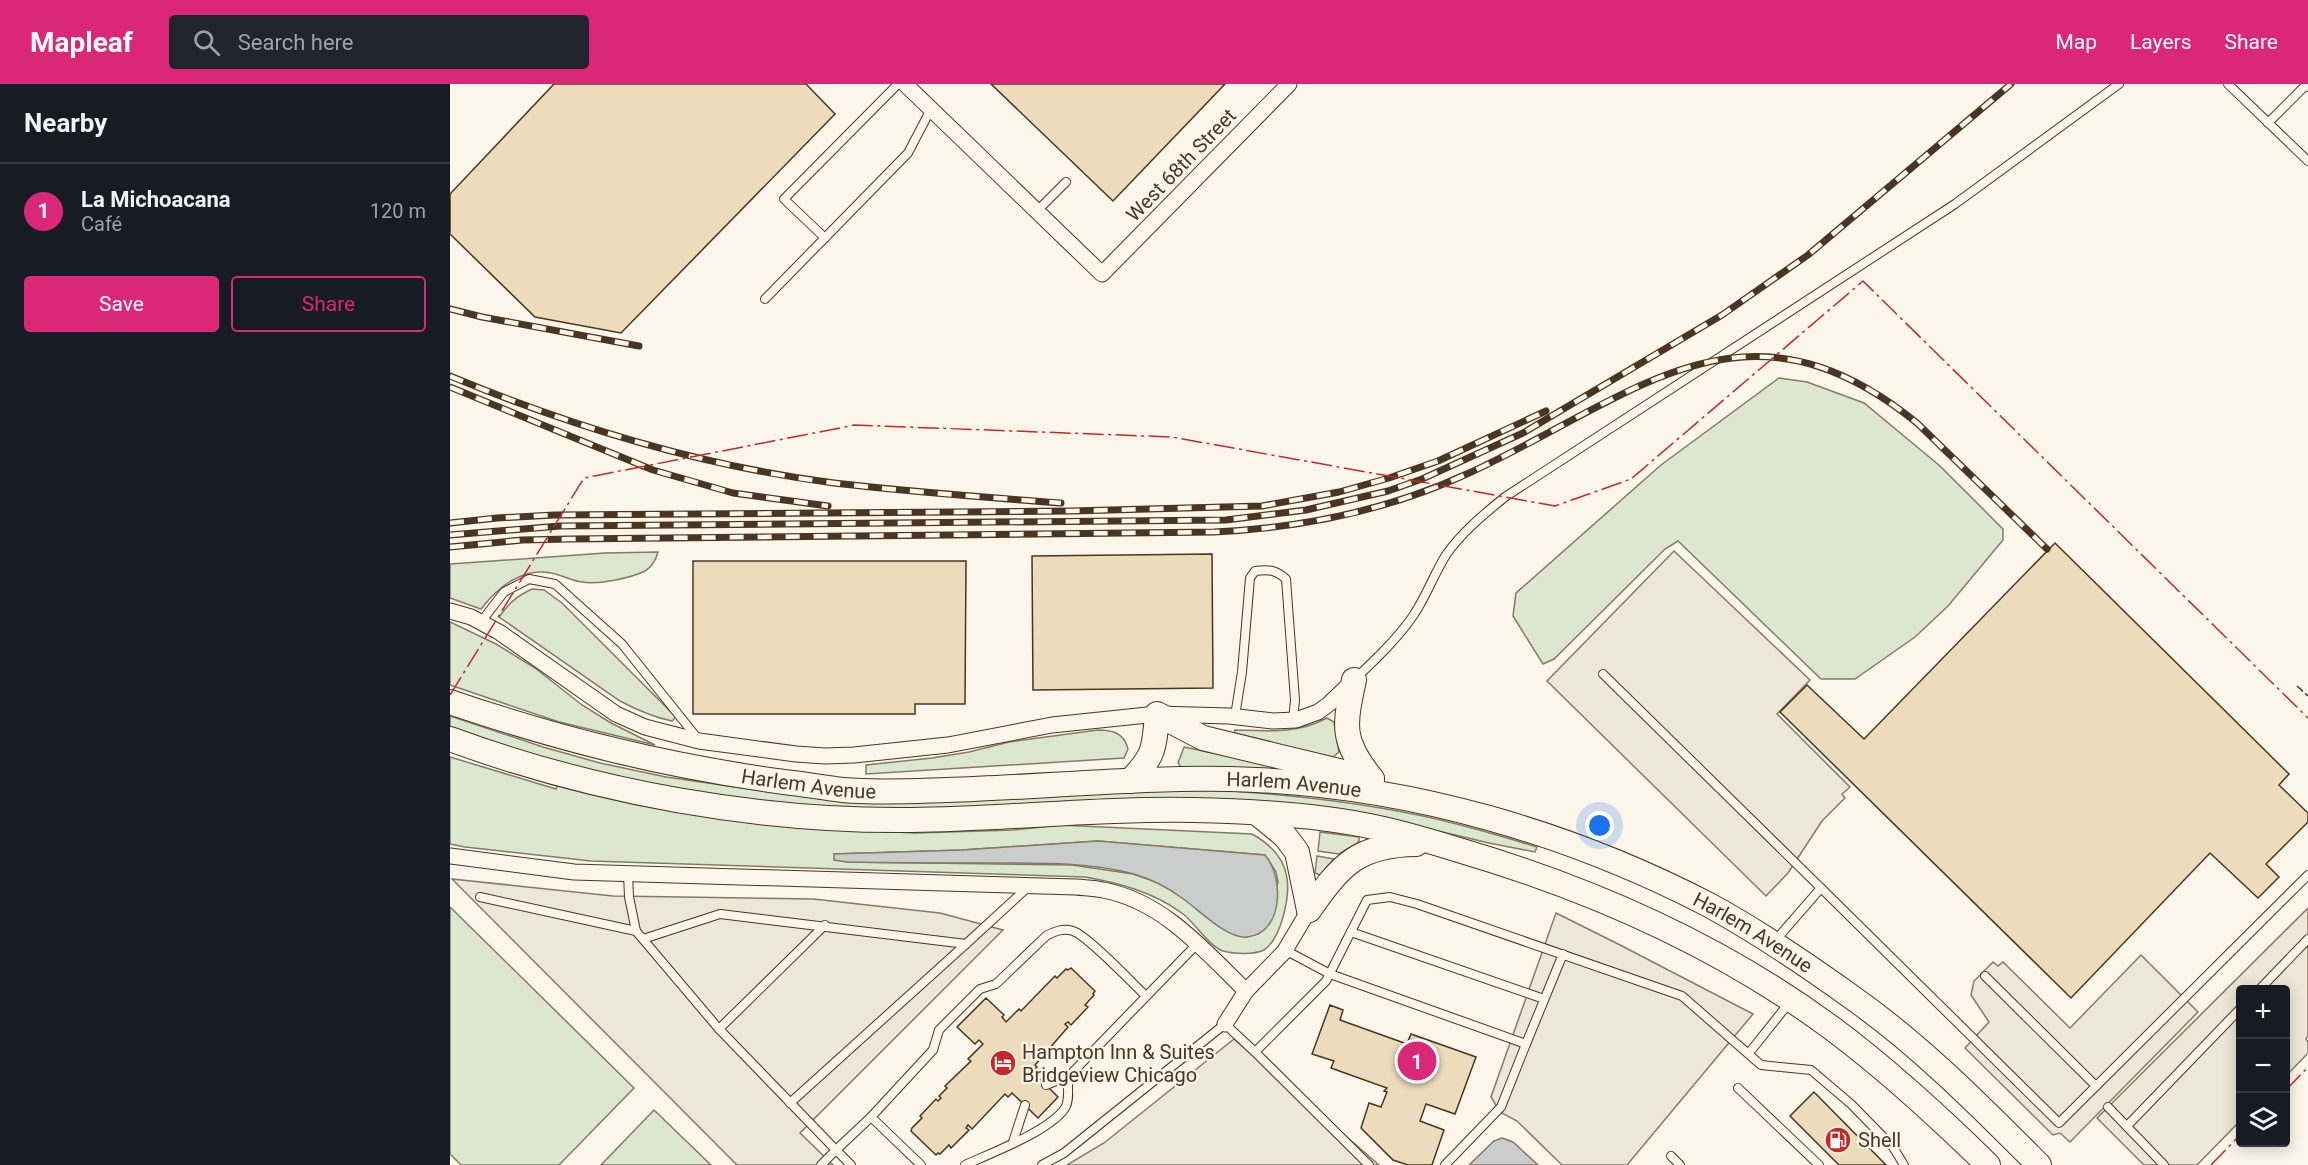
<!DOCTYPE html>
<meta charset="utf-8">
<style>
body{margin:0;font-family:Roboto,sans-serif;background:#20242c;color:#f1f3f6}
.controls{position:absolute;right:18px;bottom:18px;display:grid;overflow:hidden;border-radius:6px;box-shadow:0 3px 15px #0003}
.controls button{width:54px;height:54px;display:grid;place-items:center;padding:0;border:0;border-bottom:2px solid #363941;background:#171b24;color:#f1f3f6;font:30px sans-serif}
.you{position:absolute;left:1150px;top:742px;width:21px;height:21px;margin:-15px;border:4px solid #fff;border-radius:50%;background:#1a73e8;box-shadow:0 0 0 9px #1a73e833}
.badge{display:grid;place-items:center;width:39px;height:39px;border-radius:50%;background:#db2777;color:#fff;font-size:20px;font-weight:700}
.pin{position:absolute;translate:-50% -50%;border:3px solid #fff;box-shadow:0 2px 6px #0006}
.list{margin:0;padding:0;list-style:none}
h2{display:flex;justify-content:space-between;align-items:center;height:78px;margin:0;padding:0 24px;font-size:26px}
h2 small{font-size:20px;font-weight:400;color:#9ea1a6}
.list li{display:grid;grid-template-columns:39px 1fr auto;gap:18px;align-items:center;box-sizing:border-box;height:96px;padding:0 24px;border-top:2px solid #363941}
.list b{display:block;font-size:22px;white-space:nowrap}
.list p{margin:0;font-size:20px;white-space:nowrap;color:#9ea1a6}
.list em{font-size:20px;font-style:normal;color:#9ea1a6}
.actions{display:flex;gap:12px;padding:18px 24px}
.actions a{flex:1;padding:14px 0;border:2px solid #db2777;border-radius:6px;text-align:center;font-size:21px;color:#db2777}
.actions .main{background:#db2777;color:#fff}
.icon{flex:none;width:33px;height:33px;fill:none;stroke:currentColor;stroke-width:2;stroke-linecap:round;stroke-linejoin:round}
.map{position:relative;flex:none;width:1858px;height:1081px;overflow:hidden}
header{display:flex;align-items:center;gap:36px;box-sizing:border-box;height:84px;padding:0 30px;background:#db2777;color:#fff}
header strong{font-size:28px}
nav{display:flex;gap:33px;margin-inline-start:auto;font-size:21px}
.search{width:420px;height:54px;background:#20242c;display:flex;align-items:center;gap:15px;box-sizing:border-box;padding:0 21px;border-radius:6px;color:#9ea1a6;font-size:22px}
main{display:flex}
aside{flex:1;background:#171b24}
.map>svg:first-child{display:block}
.green{fill:#dce7d0;stroke:#887966;stroke-width:1.5;fill-rule:evenodd}
.parking{fill:#ede7d9;stroke:#887966;stroke-width:1.5}
.water{fill:#c9cecd;stroke:#887966;stroke-width:1.5}
.building{fill:#ecdcbc;stroke:#4a3520;stroke-width:1.5}
.lines{fill:none;stroke-linecap:round;stroke-linejoin:round}
.lane-casing{stroke:#4a3520;stroke-width:10}
.street-casing{stroke:#4a3520;stroke-width:17}
.primary-casing{stroke:#4a3520;stroke-width:26}
.lane{stroke:#fbf6e9;stroke-width:8}
.street{stroke:#fbf6e9;stroke-width:15}
.primary{stroke:#fbf6e9;stroke-width:24}
.rail-casing{stroke:#4a3520;stroke-width:7}
.rail{stroke:#fbf6e9;stroke-width:4.5;stroke-dasharray:14;stroke-linecap:butt}
.fence{stroke:#4a3520;stroke-width:1.5;stroke-dasharray:8 3;stroke-linecap:butt}
.power{stroke:#c62828;stroke-width:1.5;stroke-dasharray:21 4.5 3 4.5;stroke-linecap:butt}
.labels{text-anchor:middle;stroke-width:4.5;stroke-linejoin:round;paint-order:stroke}
.street-label{font-size:20px;fill:#4a3520;stroke:#fbf6e9}
.poi-label{font-size:20px;fill:#4a3520;stroke:#fbf6e9;text-anchor:start}
</style>
<header>
<strong>Mapleaf</strong>
<div class="search"><svg class="icon" aria-label="search" viewBox="0 0 24 24"><circle cx="10" cy="10" r="6"/><path d="M15 15l6 6"/></svg>Search here</div>
<nav><a>Map</a><a>Layers</a><a>Share</a></nav>
</header>
<main>
<aside>
<h2>Nearby<small></small></h2>
<ul class="list">
<li><span class="badge">1</span><div><b>La Michoacana</b><p>Café</p></div><em>120 m</em></li>
</ul>
<div class="actions"><a class="main">Save</a><a>Share</a></div>
</aside>
<div class="map">
<svg width="1858" height="1081" viewBox="0 0 1858 1081">
<rect width="100%" height="100%" fill="#fbf6e9"/>
<!-- green -->
<g class="green">
<path d="M 1329,294 L 1357,298 L 1414,319 L 1490,382 L 1553,445 L 1553,456 L 1498,522 L 1465,553 L 1405,595 L 1371,595 L 1228,457 L 1215,465 L 1104,575 L 1093,580 L 1063,532 L 1066,509 L 1211,381 Z"/>
<path d="M 208,468 C 206,475 202,483 195,487 C 181,494 148,501 132,498 C 122,497 112,491 101,489 C 72,483 47,504 31,525 L 0,514 L 0,480 L 155,469 Z"/>
<path d="M 82,505 L 94,506 L 112,519 L 226,633 L 222,637 C 203,633 187,626 170,617 L 49,533 C 59,519 67,512 82,505 Z"/>
<path d="M 0,538 L 46,560 L 85,584 L 132,621 L 161,639 L 205,661 L 109,638 L 0,601 Z"/>
<path d="M 0,632 L 93,663 L 150,679 L 216,693 L 329,709 L 750,705 C 824,709 896,716 968,731 C 1008,739 1048,751 1087,763 L 1085,768 L 1039,759 L 937,735 L 386,724 C 322,718 256,711 192,699 C 127,686 63,665 0,643 Z"/>
<path d="M 877,634 L 884,638 L 889,668 L 883,673 L 784,652 L 785,646 C 818,647 847,650 877,634 Z"/>
<path d="M 648,646 C 663,646 674,649 678,665 L 674,674 L 416,690 L 416,681 L 482,674 L 519,668 L 559,658 Z"/>
<path d="M 734,663 L 829,683 L 828,688 L 731,683 L 728,679 Z"/>
<path d="M 0,673 L 106,705 L 108,699 L 358,744 L 465,749 L 564,746 L 610,741 L 802,750 C 820,760 834,773 837,794 C 840,813 831,855 814,866 C 804,871 784,870 773,867 C 759,862 745,839 733,830 C 704,808 669,799 635,793 L 141,777 L 15,763 L 0,760 ZM 648,757 L 815,771 L 826,788 L 828,798 L 816,844 L 808,850 L 796,853 L 709,799 L 683,790 L 622,781 L 397,778 L 385,770 L 512,766 Z"/>
<path d="M 870,748 L 909,753 L 909,758 L 889,770 L 868,767 Z"/>
<path d="M 867,772 L 884,775 L 870,791 L 865,789 Z"/>
<path d="M 0,823 L 184,1004 L 109,1081 L 11,1081 L 0,1070 Z"/>
<path d="M 204,1026 L 261,1081 L 151,1081 Z"/>
</g>
<!-- parking -->
<g class="parking">
<path d="M 1224,467 L 1360,596 L 1327,630 L 1400,703 L 1392,710 L 1395,714 L 1372,737 L 1338,789 L 1316,812 L 1097,597 Z"/>
<path d="M 2,795 L 163,812 L 363,815 L 490,829 L 553,846 L 350,1049 L 383,1081 L 287,1081 Z"/>
<path d="M 1858,824 L 1858,951 L 1856,955 L 1858,958 L 1858,969 L 1836,992 L 1836,906 L 1790,906 L 1790,1037 L 1747,1081 L 1694,1081 L 1647,1034 Z"/>
<path d="M 1106,829 L 1172,862 L 1303,930 L 1177,1081 L 1112,1081 L 1067,1037 L 1050,1028 L 1041,1013 Z"/>
<path d="M 1691,871 L 1748,928 L 1620,1058 L 1610,1049 L 1603,1051 L 1515,964 L 1539,938 L 1521,911 L 1524,897 L 1543,878 L 1548,882 L 1553,878 L 1620,944 Z"/>
<path d="M 784,955 L 929,1081 L 617,1081 L 654,1059 Z"/>
</g>
<!-- water -->
<g class="water">
<path d="M 648,757 L 815,771 C 834,793 834,849 797,853 C 778,856 748,825 732,814 C 717,803 701,795 684,790 C 638,778 589,779 543,779 C 494,779 446,779 397,778 L 384,776 L 384,770 L 512,766 Z"/>
<path d="M 1052,1054 L 1063,1058 L 1088,1081 L 1019,1081 L 1044,1057 Z"/>
</g>
<!-- building -->
<g class="building">
<path d="M 104,0 L 356,0 L 385,30 L 171,249 L 85,233 L 0,150 L 0,110 Z"/>
<path d="M 541,0 L 775,0 L 663,117 Z"/>
<path d="M 1605,459 L 1839,690 L 1829,701 L 1858,729 L 1858,738 L 1816,780 L 1829,793 L 1808,814 L 1760,769 L 1621,914 L 1330,628 L 1357,601 L 1414,655 Z"/>
<path d="M 762,470 L 763,604 L 583,606 L 582,472 Z"/>
<path d="M 243,477 L 516,477 L 515,620 L 465,620 L 465,630 L 243,630 Z"/>
<path d="M 621,884 L 645,907 L 643,910 L 644,911 L 635,921 L 638,923 L 621,941 L 618,938 L 615,940 L 618,943 L 585,981 L 587,983 L 583,988 L 608,1013 L 588,1034 L 562,1009 L 558,1013 L 555,1010 L 522,1045 L 518,1041 L 516,1044 L 519,1046 L 501,1064 L 499,1061 L 490,1070 L 488,1069 L 486,1071 L 461,1047 L 462,1044 L 472,1034 L 470,1032 L 486,1015 L 488,1017 L 491,1014 L 489,1012 L 497,1004 L 495,1002 L 521,977 L 518,975 L 533,960 L 529,956 L 525,960 L 507,943 L 536,914 L 554,931 L 552,933 L 556,938 L 569,925 L 571,927 L 605,892 L 607,894 L 616,885 L 618,886 Z"/>
<path d="M 880,921 L 893,926 L 890,936 L 957,960 L 961,950 L 1026,973 L 1005,1030 L 976,1020 L 970,1037 L 994,1046 L 982,1081 L 958,1081 L 943,1076 L 911,1044 L 919,1019 L 931,1023 L 937,1008 L 934,1007 L 937,1004 L 881,984 L 884,977 L 862,970 Z"/>
<path d="M 1364,1008 L 1436,1081 L 1389,1081 L 1340,1032 Z"/>
</g>
<g class="lines">
<defs>
<g id="lane">
<path d="M 1778,0 L 1858,77"/>
<path d="M 1818,39 L 1856,1 L 1858,3"/>
<path d="M 587,127 L 616,98"/>
<path d="M 375,154 L 334,115 L 448,0"/>
<path d="M 315,215 L 458,69 L 481,25"/>
<path d="M 31,538 L 54,508 L 79,495 L 105,500 L 172,560 L 248,655"/>
<path d="M 1153,590 L 1371,804"/>
<path d="M 907,593 C 927,574 947,555 963,532 C 976,513 984,490 996,471 C 1011,449 1034,430 1055,413 L 1505,120 L 1669,0"/>
<path d="M 785,632 L 792,588 L 800,494 L 805,487 C 819,485 826,486 836,495 L 845,616 L 843,636"/>
<path d="M 178,790 L 179,813 L 186,847 L 269,945 L 386,1066 L 371,1081"/>
<path d="M 30,813 L 186,847"/>
<path d="M 901,848 L 1094,915"/>
<path d="M 193,855 L 270,830 L 516,860 L 340,1019"/>
<path d="M 1324,858 L 1371,804 L 1609,1039 L 1858,791"/>
<path d="M 516,860 L 578,803"/>
<path d="M 835,866 L 880,890 L 1076,960 L 1113,870"/>
<path d="M 1535,892 L 1646,1002"/>
<path d="M 1809,906 L 1858,855"/>
<path d="M 269,945 L 375,841"/>
<path d="M 805,968 L 919,1081"/>
<path d="M 1299,969 L 1339,919"/>
<path d="M 596,1001 L 619,992"/>
<path d="M 1288,1004 L 1369,1081"/>
<path d="M 1658,1023 L 1714,1081"/>
<path d="M 421,1033 L 483,966 L 489,946 L 530,905 L 546,900 L 596,852 C 605,847 613,844 623,847 C 638,852 682,899 696,912"/>
<path d="M 1677,1042 L 1790,925"/>
<path d="M 563,1058 L 575,1021"/>
<path d="M 1221,1072 L 1230,1081"/>
<path d="M 401,1081 L 386,1066 L 421,1033 L 471,1081"/>
<path d="M 515,1081 C 541,1069 600,1047 615,1024 C 621,1014 616,1003 619,992 L 747,860"/>
<path d="M 592,1081 L 614,1069 L 775,940 L 805,968 L 876,897 L 917,816 L 940,813 L 967,820 L 1232,912 L 1311,981 L 1361,986 L 1401,1020 L 1443,1063 L 1454,1081"/>
<path d="M 995,1081 L 1051,1023 L 1076,960"/>
</g>
<g id="street">
<path d="M 455,0 L 652,190 L 839,0"/>
<path d="M 0,527 L 21,533 L 49,548 L 166,630 L 195,643 L 249,657 L 346,670 L 375,672 L 404,671 L 498,661 L 602,641 L 707,630 L 779,632 L 823,637 L 846,636 L 868,628 L 879,620 L 902,598"/>
<path d="M 0,772 L 124,788 L 626,803 C 635,804 644,804 653,806 C 713,817 755,867 796,907"/>
<path d="M 775,940 L 796,907 L 834,868 L 859,826"/>
</g>
<g id="primary">
<path d="M 904,596 C 894,642 891,657 922,695"/>
<path id="s1" d="M 0,618 C 112,656 216,682 334,698 C 354,700 374,704 393,706 C 427,709 463,707 497,706 C 600,703 703,691 806,696 C 963,703 1120,749 1259,821 C 1309,848 1357,881 1403,914 C 1471,962 1531,1023 1589,1081"/>
<path d="M 0,655 C 144,708 309,738 462,736 C 556,735 649,724 743,726 C 800,727 868,731 924,743 C 954,749 983,758 1012,767 C 1144,806 1272,863 1383,945 C 1438,986 1489,1033 1538,1081"/>
<path d="M 680,697 C 705,671 704,665 707,630 L 753,654 L 922,695"/>
<path d="M 807,729 L 835,752 L 847,768 L 859,826"/>
<path d="M 859,826 C 891,781 907,761 966,760"/>
</g>
</defs>
<!-- lane casing -->
<use href="#lane" class="lane-casing"/>
<!-- street casing -->
<use href="#street" class="street-casing"/>
<!-- primary casing -->
<use href="#primary" class="primary-casing"/>
<!-- lane -->
<use href="#lane" class="lane"/>
<!-- street -->
<use href="#street" class="street"/>
<!-- primary -->
<use href="#primary" class="primary"/>
<defs>
<g id="rail">
<path d="M 0,225 L 32,233 L 189,262"/>
<path d="M 0,292 C 123,343 252,382 384,399 C 460,408 535,413 611,419"/>
<path d="M 0,303 L 203,386 L 283,409 L 378,422"/>
<path d="M 0,439 L 47,434 L 104,431 L 622,427 L 812,422 L 889,408 L 939,394 L 988,377 L 1096,327"/>
<path d="M 0,451 L 110,442 L 776,436 L 856,426 L 938,407 L 972,395 L 1073,349 L 1272,231 L 1358,171 L 1561,0"/>
<path d="M 0,463 L 72,456 L 119,455 L 764,448 C 852,444 939,426 1019,389 C 1183,314 1293,198 1467,339 L 1597,465"/>
</g>
</defs>
<!-- rail casing -->
<use href="#rail" class="rail-casing"/>
<!-- rail -->
<use href="#rail" class="rail"/>
<!-- fence -->
<path class="fence" d="M 1847,602 L 1858,612"/>
<!-- power -->
<g class="power">
<path d="M 0,611 L 134,394 L 405,341 L 722,353 L 1105,422 L 1181,395 L 1413,197 L 1858,634"/>
<path d="M 1836,1006 L 1858,983"/>
<path d="M 1761,1081 L 1790,1051"/>
</g>
</g>
<!-- icons -->
<defs>
<symbol id="hotel-disc" viewBox="-11 -11 22 22"><circle r="9.5" fill="#c62828" stroke="#fbf6e9"/><path d="M-6-4.5h1.5V1H6V5H4.5V3h-9V5H-6ZM-4 0a1.8 1.8 0 1 1 3.6 0ZM.5 0V-2.5h3Q6-2.5 6 0Z" fill="#fff"/></symbol>
<symbol id="fuel-disc" viewBox="-11 -11 22 22"><circle r="9.5" fill="#c62828" stroke="#fbf6e9"/><path d="M-5.5-6h7V0h2V4h1.3V-2.5L3-4.5l.8-.8L6-3V5H2.5V1h-1V6h-7ZM-4.2-4.7v3.2H.2V-4.7Z" fill="#fff"/></symbol>
</defs>
<g fill-rule="evenodd">
<use href="#hotel-disc" x="538" y="964" width="30" height="30"/>
<use href="#fuel-disc" x="1373" y="1041" width="30" height="30"/>
</g>
<g class="labels">
<!-- street labels -->
<g class="street-label">
<text transform="translate(731 81) rotate(-46)" y="7">West 68th Street</text>
<text dy="7" stroke="none"><textPath href="#s1" startOffset="369">Harlem Avenue</textPath></text>
<text dy="7" stroke="none"><textPath href="#s1" startOffset="855">Harlem Avenue</textPath></text>
<text dy="7" stroke="none"><textPath href="#s1" startOffset="1342">Harlem Avenue</textPath></text>
</g>
<!-- poi labels -->
<g class="poi-label">
<text x="572" y="975">Hampton Inn &amp; Suites<tspan x="572" dy="23">Bridgeview Chicago</tspan></text>
<text x="1408" y="1063">Shell</text>
</g>
</g>
</svg>
<div class="controls">
<button>+</button>
<button>−</button>
<button><svg class="icon" aria-label="layers" viewBox="0 0 24 24"><path d="M12 4l9 5-9 5-9-5zM3 14l9 5 9-5"/></svg></button>
</div>
<div class="you"></div>
<div class="pin badge" style="left:967px;top:977px">1</div>
</div>
</main>
